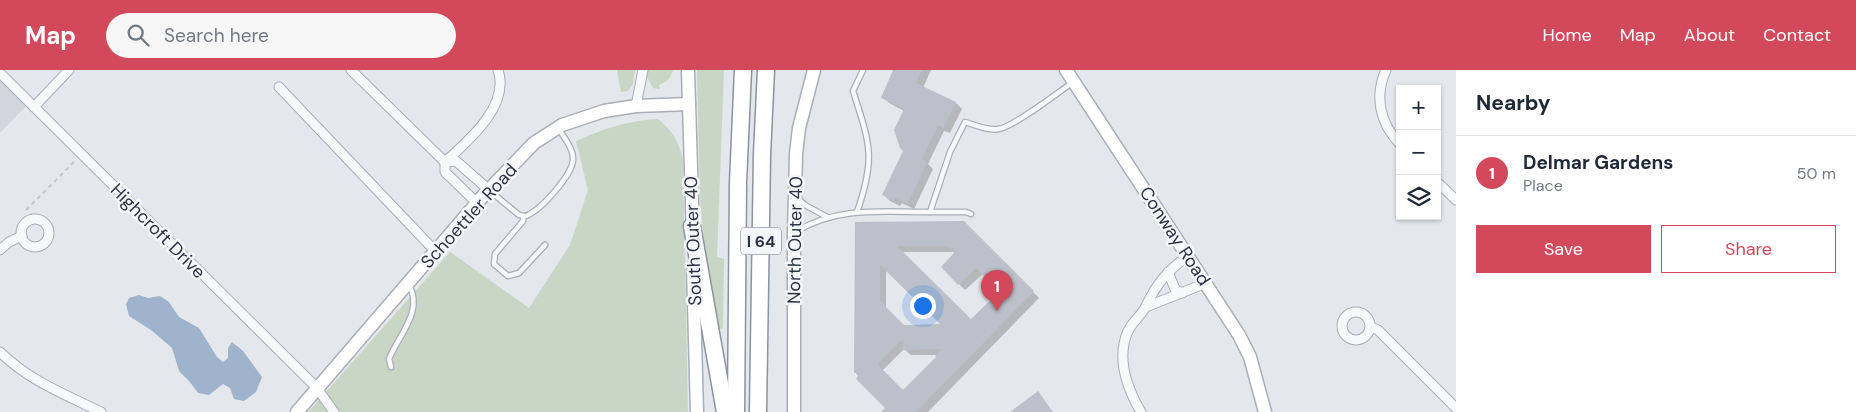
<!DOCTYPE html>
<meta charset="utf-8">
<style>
body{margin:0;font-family:"DM Sans",sans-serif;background:#f6f6f7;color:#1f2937}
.controls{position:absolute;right:15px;top:15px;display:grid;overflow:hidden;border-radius:0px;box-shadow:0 1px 4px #0004}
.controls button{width:45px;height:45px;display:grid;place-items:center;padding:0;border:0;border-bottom:1px solid #e0e1e3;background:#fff;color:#1f2937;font:25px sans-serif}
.you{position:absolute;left:922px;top:235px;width:18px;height:18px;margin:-12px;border:4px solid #fff;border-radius:50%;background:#1a73e8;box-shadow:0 0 0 8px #1a73e833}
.badge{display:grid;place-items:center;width:32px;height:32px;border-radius:50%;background:#d1495b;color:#fff;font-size:16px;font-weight:700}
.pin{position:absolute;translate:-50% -41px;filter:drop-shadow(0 1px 2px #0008)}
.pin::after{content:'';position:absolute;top:26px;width:18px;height:15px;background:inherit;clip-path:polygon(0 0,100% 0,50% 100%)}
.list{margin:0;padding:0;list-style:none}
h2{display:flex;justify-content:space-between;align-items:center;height:65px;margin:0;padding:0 20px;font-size:21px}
h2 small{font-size:16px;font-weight:400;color:#747a83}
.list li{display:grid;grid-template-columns:32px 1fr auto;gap:15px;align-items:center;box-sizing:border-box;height:75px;padding:0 20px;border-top:1px solid #e0e1e3}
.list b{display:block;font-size:19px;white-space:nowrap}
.list p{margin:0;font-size:16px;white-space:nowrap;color:#747a83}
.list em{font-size:16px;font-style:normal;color:#747a83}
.actions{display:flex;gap:10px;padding:15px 20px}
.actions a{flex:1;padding:11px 0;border:1px solid #d1495b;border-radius:0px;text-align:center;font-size:18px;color:#d1495b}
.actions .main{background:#d1495b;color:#fff}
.icon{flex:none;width:28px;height:28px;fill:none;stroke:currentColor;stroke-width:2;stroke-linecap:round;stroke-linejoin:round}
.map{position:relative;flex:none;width:1456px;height:342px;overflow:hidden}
header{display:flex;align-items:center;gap:30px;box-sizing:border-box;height:70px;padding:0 25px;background:#d1495b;color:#fff}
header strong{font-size:24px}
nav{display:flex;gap:28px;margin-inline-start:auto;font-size:18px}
.search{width:350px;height:45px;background:#f6f6f7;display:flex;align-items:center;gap:12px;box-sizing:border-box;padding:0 18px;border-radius:28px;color:#747a83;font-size:19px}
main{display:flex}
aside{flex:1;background:#fff}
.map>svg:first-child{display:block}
.built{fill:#d2d6de}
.green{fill:#c9d6c5}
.water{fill:#9fb4cc}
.shadow{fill:#0003;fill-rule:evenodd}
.building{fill:#bbc0ca;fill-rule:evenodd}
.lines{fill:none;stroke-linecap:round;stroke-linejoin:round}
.lane-casing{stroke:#a9aeb7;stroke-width:7}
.street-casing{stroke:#a9aeb7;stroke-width:11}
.secondary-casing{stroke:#a9aeb7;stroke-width:15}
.highway-casing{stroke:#8b94a3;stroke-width:19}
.path{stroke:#c2c5cb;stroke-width:2;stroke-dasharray:4 4;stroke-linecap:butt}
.lane{stroke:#f7f8fa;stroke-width:4.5}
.street{stroke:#f7f8fa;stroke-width:9}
.secondary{stroke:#fff;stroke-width:12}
.highway{stroke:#fff;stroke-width:16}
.labels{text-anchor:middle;stroke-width:5;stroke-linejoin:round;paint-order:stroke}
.shield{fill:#f4f6f9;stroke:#676e7b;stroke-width:1}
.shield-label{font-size:16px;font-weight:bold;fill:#2b3445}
.street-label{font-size:18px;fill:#2b3445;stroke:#f4f6f9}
</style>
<header>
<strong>Map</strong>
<div class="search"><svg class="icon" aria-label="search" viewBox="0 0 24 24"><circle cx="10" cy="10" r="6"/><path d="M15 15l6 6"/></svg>Search here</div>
<nav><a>Home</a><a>Map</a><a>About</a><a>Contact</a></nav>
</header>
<main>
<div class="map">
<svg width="1456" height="342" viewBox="0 0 1456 342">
<rect width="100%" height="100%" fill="#e4e7ec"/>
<!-- built -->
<path class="built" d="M 0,10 L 26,36 L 0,63 Z"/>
<!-- green -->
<g class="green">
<path d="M 617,0 L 635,0 L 633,14 L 628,21 L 621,22 Z"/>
<path d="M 648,0 L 673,0 C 670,9 668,11 659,15 L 660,19 L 653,18 L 647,7 Z"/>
<path d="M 697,0 L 724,0 L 717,187 L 724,189 L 723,258 L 717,260 L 704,173 L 700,127 Z"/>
<path d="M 658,49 C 673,61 679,72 683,90 L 688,342 L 308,342 L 450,182 L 529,238 L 570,175 L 588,120 L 576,71 C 603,59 629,50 658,49 Z"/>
</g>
<!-- water -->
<path class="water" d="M 139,225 L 148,228 L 160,226 L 169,232 L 179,247 L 199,258 L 217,287 L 223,292 L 228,288 L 228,278 L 232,272 L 243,281 L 262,307 L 256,322 L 244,331 L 234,329 L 230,318 L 223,314 L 209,325 L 198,323 L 190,312 L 179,301 L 172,278 L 151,260 L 129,246 L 126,234 L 129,228 Z"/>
<!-- shadow -->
<g class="shadow">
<path d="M 894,0 L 931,0 L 923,18 L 956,33 L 962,39 L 950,63 L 944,61 L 928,94 L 933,99 L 914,139 L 902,133 L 900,136 L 890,131 L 884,125 L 904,81 L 904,41 L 889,33 L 883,27 Z"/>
<path d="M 963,152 L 1039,228 L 928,342 L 882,342 L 887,338 L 856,303 L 856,153 ZM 901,182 L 953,182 L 956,183 L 942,197 L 965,220 L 983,204 L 1000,222 L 971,251 ZM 886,199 L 943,256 L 903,256 L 886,238 ZM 904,279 L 911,285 L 936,285 L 938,287 L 903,322 L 882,301 Z"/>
</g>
<!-- building -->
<g class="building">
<path d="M 893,0 L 922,0 L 916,13 L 956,32 L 944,58 L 938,55 L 922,89 L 927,92 L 908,134 L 895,128 L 894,131 L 882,125 L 903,81 L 900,78 L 894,60 L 904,39 L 881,28 Z"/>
<path d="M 964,151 L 1034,221 L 916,342 L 881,342 L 885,338 L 856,309 L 860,303 L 854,303 L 855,152 ZM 897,176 L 946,176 L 956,181 L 941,197 L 958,215 L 976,198 L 999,222 L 971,249 ZM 880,195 L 940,254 L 904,255 L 880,231 ZM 900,271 L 903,271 L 903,280 L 941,279 L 935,285 L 936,287 L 903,320 L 877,294 Z"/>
<path d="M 1038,321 L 1053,342 L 1010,342 Z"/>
</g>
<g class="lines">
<defs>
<g id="lane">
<path d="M 490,121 L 519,145 C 523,146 526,147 530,144 C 543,137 572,105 573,90 C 574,79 564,68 559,59"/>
<path d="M 797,128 L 805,135 L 827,147"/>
<path d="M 857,142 C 876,88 870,74 853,21 L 863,0"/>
<path d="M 971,144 L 966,142 L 930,142 L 950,82 L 965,52 C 975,55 988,61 999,59 C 1015,56 1057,23 1072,13"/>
<path d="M 524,146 L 523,151 L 495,184 L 494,194 L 508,206 L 519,203 L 545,175"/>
<path d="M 797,161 C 839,136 882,142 930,142"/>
<path d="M 391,297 L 389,289 C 398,266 424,241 409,215"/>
</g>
<g id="street">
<path d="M 351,0 L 445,92 L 445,102 L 477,133"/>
<path d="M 1386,0 C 1374,26 1380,54 1400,74"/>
<path d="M 0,3 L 317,318 L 334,342"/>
<path d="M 279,17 L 436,182"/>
<path d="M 636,36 L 643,0"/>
<path d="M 34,37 L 69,0"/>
<path d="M 445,92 C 469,70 510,36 498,0"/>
<path d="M 445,92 L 456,91 L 489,120"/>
<path d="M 1437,112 L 1456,130"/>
<circle cx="35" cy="163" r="14"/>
<path d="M 0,180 L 9,172 L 22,166"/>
<path d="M 1168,202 L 1175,219 L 1182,223"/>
<path d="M 1146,237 L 1206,213"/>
<circle cx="1356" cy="256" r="14"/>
<path d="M 1371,257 L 1378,260 L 1456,338"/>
<path d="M 0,282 C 28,310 66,325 101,342"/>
<path d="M 1141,342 C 1127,318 1116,288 1128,261 C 1133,251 1142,245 1146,236 C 1157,213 1168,200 1188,186"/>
</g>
<g id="secondary">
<path d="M 688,0 L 693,165"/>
<path d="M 1066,0 L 1239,265 L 1250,287 L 1265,342"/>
<path d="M 693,197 L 697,342"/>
<path d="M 297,342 L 483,126 L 534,73 L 562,55 L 604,41 L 636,36 L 689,34"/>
<path d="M 794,342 L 794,163 L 796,84 L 799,58 L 814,0"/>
</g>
<g id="highway">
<path d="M 692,156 L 725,342"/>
<path d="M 736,342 L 738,113 L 743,0"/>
<path d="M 758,342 L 762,84 L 766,0"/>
</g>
</defs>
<!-- lane casing -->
<use href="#lane" class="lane-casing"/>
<!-- street casing -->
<use href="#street" class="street-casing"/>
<!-- secondary casing -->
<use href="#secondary" class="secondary-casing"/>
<!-- highway casing -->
<use href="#highway" class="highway-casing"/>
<!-- path -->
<path class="path" d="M 26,140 L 75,91"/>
<!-- lane -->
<use href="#lane" class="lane"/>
<!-- street -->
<use href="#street" class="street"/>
<!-- secondary -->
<use href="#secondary" class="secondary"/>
<!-- highway -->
<use href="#highway" class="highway"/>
</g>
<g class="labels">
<!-- shield labels -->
<rect class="shield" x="741" y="157.5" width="40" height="27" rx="4"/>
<g class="shield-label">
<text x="761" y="177">I 64</text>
</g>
<!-- street labels -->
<g class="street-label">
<text transform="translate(469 146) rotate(-48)" y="6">Schoettler Road</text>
<text transform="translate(158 161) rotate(45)" y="6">Highcroft Drive</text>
<text transform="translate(1175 166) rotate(57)" y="6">Conway Road</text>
<text transform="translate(795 170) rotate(-89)" y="6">North Outer 40</text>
<text transform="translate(693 171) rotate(-92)" y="6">South Outer 40</text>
</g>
</g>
</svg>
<div class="controls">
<button>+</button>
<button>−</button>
<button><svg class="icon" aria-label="layers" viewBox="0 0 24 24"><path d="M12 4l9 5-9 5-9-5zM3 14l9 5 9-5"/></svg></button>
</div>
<div class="you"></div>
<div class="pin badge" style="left:997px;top:241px">1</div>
</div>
<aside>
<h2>Nearby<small></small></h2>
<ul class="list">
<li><span class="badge">1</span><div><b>Delmar Gardens</b><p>Place</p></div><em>50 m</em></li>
</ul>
<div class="actions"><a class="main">Save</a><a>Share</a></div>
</aside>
</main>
